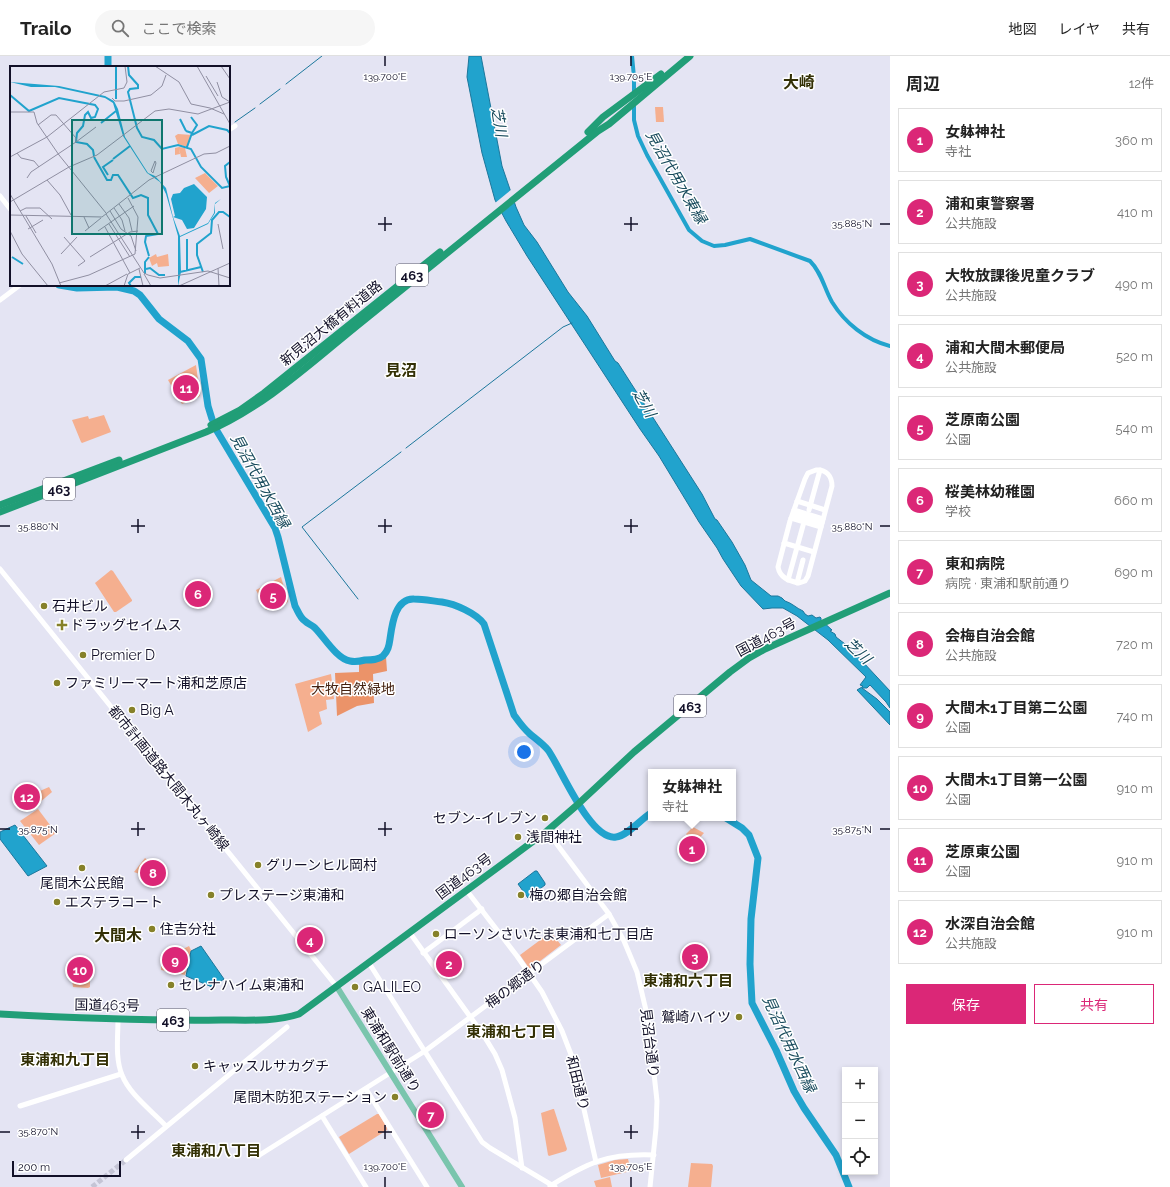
<!DOCTYPE html>
<html lang="ja">
<meta charset="utf-8">
<style>
body{margin:0;font-family:Raleway,"Noto Sans JP",sans-serif;background:#f6f6f6;color:#222}
.controls{position:absolute;right:12px;bottom:12px;display:grid;overflow:hidden;border-radius:0px;box-shadow:0 2px 6px #0003}
.controls button{width:36px;height:36px;display:grid;place-items:center;padding:0;border:0;border-bottom:1px solid #e0e0e0;background:#fff;color:#222;font:20px sans-serif}
.scale{position:absolute;left:12px;bottom:10px;width:109px;box-sizing:border-box;padding-left:4px;border:2px solid #121028;border-top:0;font-size:11px;line-height:14px;white-space:nowrap;color:#121028;-webkit-text-stroke:3px #fff;paint-order:stroke}
.you{position:absolute;left:524px;top:696px;width:14px;height:14px;margin:-10px;border:3px solid #fff;border-radius:50%;background:#1a73e8;box-shadow:0 0 0 6px #1a73e833}
.badge{display:grid;place-items:center;width:26px;height:26px;border-radius:50%;background:#db2777;color:#fff;font-size:13px;font-weight:700}
.pin{position:absolute;translate:-50% -50%;border:2px solid #fff;box-shadow:0 1px 4px #0006}
.popup{position:absolute;left:648px;top:713px;width:88px;height:52px;box-sizing:border-box;display:grid;place-content:center;border-radius:0px;background:#fff;filter:drop-shadow(0 1px 3px #0005);font-size:13px;white-space:nowrap;color:#767676}
.popup b{font-size:15px;color:#222}
.popup::after{content:'';position:absolute;left:50%;top:100%;margin-left:-8px;border:8px solid transparent;border-top-color:#fff}
.list{margin:0;padding:0;list-style:none}
h2{display:flex;justify-content:space-between;align-items:center;height:52px;margin:0;padding:0 16px;font-size:17px}
h2 small{font-size:13px;font-weight:400;color:#767676}
.list li{display:grid;grid-template-columns:26px 1fr auto;gap:12px;align-items:center;box-sizing:border-box;height:64px;margin:0 8px 8px;padding:0 8px;border:1px solid #e0e0e0;border-radius:0px}
.list b{display:block;font-size:15px;white-space:nowrap}
.list p{margin:0;font-size:13px;white-space:nowrap;color:#767676}
.list em{font-size:13px;font-style:normal;color:#767676}
.actions{display:flex;gap:8px;padding:12px 16px}
.actions a{flex:1;padding:9px 0;border:1px solid #db2777;border-radius:0px;text-align:center;font-size:14px;color:#db2777}
.actions .main{background:#db2777;color:#fff}
.icon{flex:none;width:22px;height:22px;fill:none;stroke:currentColor;stroke-width:2;stroke-linecap:round;stroke-linejoin:round}
.map{position:relative;flex:none;width:890px;height:1131px;overflow:hidden}
header{display:flex;align-items:center;gap:24px;box-sizing:border-box;height:56px;padding:0 20px;background:#fff;border-bottom:1px solid #e0e0e0}
header strong{font-size:19px}
nav{display:flex;gap:22px;margin-inline-start:auto;font-size:14px}
.search{width:280px;height:36px;background:#f6f6f6;display:flex;align-items:center;gap:10px;box-sizing:border-box;padding:0 14px;border-radius:22px;color:#767676;font-size:15px}
main{display:flex}
aside{flex:1;background:#fff}
.map>svg:first-child{display:block}
.green{fill:#f5af8f}
.forest{fill:#eb9369}
.water{fill:#21a3cd;stroke:#1c779c}
.pier{fill:#e4e4f3}
.lines{fill:none;stroke-linecap:round;stroke-linejoin:round}
.stream{stroke:#1c779c;stroke-width:1}
.canal{stroke:#21a3cd;stroke-width:4}
.river{stroke:#21a3cd;stroke-width:7}
.minor-tunnel{stroke:#c4c4d5;stroke-width:5;stroke-dasharray:5 2.5;stroke-linecap:butt}
.minor{stroke:#fff;stroke-width:5}
.major{stroke:#7ac5ad;stroke-width:6}
.highway{stroke:#219e77;stroke-width:7}
.ticks{fill:none;stroke:#121028;stroke-width:1.5}
.poi-dot{fill:#868129;stroke:#fff;stroke-width:1.5}
.labels{text-anchor:middle;stroke-width:3;stroke-linejoin:round;paint-order:stroke}
.shield{fill:#fff;stroke:#595868;stroke-width:1}
.shield-label{font-size:13px;font-weight:bold;fill:#121028}
.street-label{font-size:14px;fill:#121028;stroke:#fff}
.poi-label{font-size:14px;fill:#121028;stroke:#fff;text-anchor:start}
.park-label{font-size:14px;fill:#452211;stroke:#fff}
.water-label{font-size:15px;font-style:italic;fill:#1a4c5e;stroke:#fff}
.neighbourhood-label{font-size:15px;font-weight:bold;fill:#333005;stroke:#fff}
.quarter-label{font-size:16px;font-weight:bold;fill:#333005;stroke:#fff}
.inset-river{fill:none;stroke:#21a3cd;stroke-width:2}
.inset-road{fill:none;stroke:#908fa2;stroke-width:1}
.view{fill:#0f766e;fill-opacity:0.15;stroke:#0f766e;stroke-width:2}
.inset-edge{fill:none;stroke:#121028;stroke-width:2}
.ticks-label{font-size:10px;text-anchor:middle;fill:#121028;stroke:#fff;stroke-width:3;stroke-linejoin:round;paint-order:stroke}
</style>
<header>
<strong>Trailo</strong>
<div class="search"><svg class="icon" aria-label="search" viewBox="0 0 24 24"><circle cx="10" cy="10" r="6"/><path d="M15 15l6 6"/></svg>ここで検索</div>
<nav><a>地図</a><a>レイヤ</a><a>共有</a></nav>
</header>
<main>
<div class="map">
<svg width="890" height="1131" viewBox="0 0 890 1131">
<rect width="100%" height="100%" fill="#e4e4f3"/>
<!-- green -->
<g class="green">
<path d="M 655,51 L 663,51 L 664,66 L 656,66 Z"/>
<path d="M 196,309 L 200,339 L 199,341 L 182,348 L 168,324 Z"/>
<path d="M 104,359 L 111,376 L 82,387 L 81,386 L 72,364 L 88,360 L 89,363 Z"/>
<path d="M 111,514 L 113,515 L 132,544 L 132,545 L 116,556 L 114,556 L 95,527 Z"/>
<path d="M 281,521 L 288,545 L 287,547 L 268,554 L 266,554 L 256,534 Z"/>
<path d="M 331,618 L 334,643 L 326,644 L 327,653 L 319,656 L 322,668 L 308,676 L 295,628 Z"/>
<path d="M 49,731 L 52,736 L 39,747 L 33,738 Z"/>
<path d="M 38,753 L 56,777 L 39,789 L 20,765 Z"/>
<path d="M 693,771 L 704,777 L 695,787 L 686,778 Z"/>
<path d="M 145,802 L 154,809 L 145,820 L 134,816 Z"/>
<path d="M 551,876 L 561,889 L 531,912 L 529,912 L 520,899 Z"/>
<path d="M 189,890 L 191,894 L 185,919 L 161,914 L 161,905 L 163,903 Z"/>
<path d="M 83,900 L 85,900 L 90,918 L 90,931 L 88,932 L 73,931 L 70,907 Z"/>
<path d="M 553,1053 L 554,1053 L 567,1093 L 566,1095 L 549,1100 L 548,1099 L 541,1057 Z"/>
<path d="M 377,1058 L 379,1058 L 387,1072 L 387,1074 L 349,1098 L 339,1081 Z"/>
<path d="M 628,1103 L 631,1115 L 601,1122 L 598,1109 L 615,1104 Z"/>
<path d="M 691,1107 L 712,1108 L 713,1110 L 711,1131 L 688,1131 Z"/>
<path d="M 610,1121 L 612,1131 L 596,1131 L 594,1125 Z"/>
</g>
<!-- forest -->
<path class="forest" d="M 386,601 L 387,615 L 373,618 L 374,647 L 357,650 L 337,660 L 335,617 L 359,616 L 359,607 L 373,606 Z"/>
<!-- water -->
<g class="water">
<path d="M 469,0 L 481,0 L 502,110 L 516,151 L 524,169 L 537,186 L 568,236 L 587,260 L 615,305 L 618,307 L 702,438 L 715,463 L 717,464 L 732,486 L 745,509 L 751,524 L 771,540 L 778,540 L 782,542 L 785,545 C 792,547 796,552 803,555 L 805,558 L 808,560 L 812,559 L 816,562 L 820,561 L 821,562 L 821,564 L 832,574 L 830,575 L 835,578 L 836,581 L 849,591 L 890,635 L 890,652 L 886,646 L 870,629 L 867,632 L 862,632 L 877,643 L 890,656 L 890,669 L 857,634 L 862,631 L 863,630 L 860,629 L 866,621 L 828,584 L 797,560 L 783,552 L 772,552 L 763,553 L 741,530 L 723,503 L 717,492 L 699,466 L 659,400 L 640,373 L 527,200 L 506,165 L 495,144 L 482,97 L 467,21 Z"/>
<path d="M 15,769 L 47,810 L 28,820 L 0,783 L 0,776 Z"/>
<path d="M 535,815 L 537,815 L 545,827 L 545,829 L 528,842 L 518,828 Z"/>
<path d="M 201,890 L 224,923 L 212,931 L 186,920 L 191,895 Z"/>
</g>
<!-- pier -->
<path class="pier" d="M 512,133 L 516,145 L 500,158 L 495,147 Z"/>
<g class="lines">
<!-- stream -->
<g class="stream">
<path d="M 286,28 L 322,0"/>
<path d="M 260,48 L 280,33"/>
<path d="M 235,66 L 255,52"/>
<path d="M 406,392 L 563,271 L 572,267"/>
<path d="M 358,543 L 302,471 L 401,396"/>
</g>
<!-- canal -->
<g class="canal">
<path d="M 632,0 L 634,21 L 634,37"/>
<path d="M 634,46 L 634,64 L 638,80 L 647,99 L 689,174 L 702,185 L 714,190 L 725,189 L 750,183 L 810,205 C 822,217 824,232 832,246 C 845,267 866,284 890,290"/>
</g>
<!-- river -->
<g class="river">
<path d="M 108,11 L 108,0"/>
<path d="M 59,229 L 77,232 L 117,231 L 134,235 L 140,239 L 159,263 L 188,285 L 201,303 L 208,350 L 212,363"/>
<path d="M 217,375 L 275,472 L 278,481 L 295,550 C 298,555 300,562 305,565 C 308,568 312,569 315,572 C 324,581 337,603 350,605 C 355,606 361,605 365,604 C 372,604 378,604 383,600 C 388,595 389,590 390,583 C 392,569 395,542 414,543 C 423,543 433,545 442,546 C 455,548 476,557 484,568 L 514,659 C 519,666 523,672 530,678 C 536,683 543,688 548,694 C 561,712 590,785 616,781 C 627,780 641,763 651,757"/>
<path d="M 726,762 L 742,772 L 749,779 L 758,802 L 751,863 L 750,908 L 752,947 L 776,994 L 794,1035 L 804,1052 L 836,1099 L 849,1131"/>
</g>
<!-- minor-tunnel -->
<path class="minor-tunnel" d="M 92,1131 L 126,1104"/>
<!-- minor -->
<g class="minor">
<path d="M 229,74 L 235,70"/>
<path d="M 0,140 L 11,154"/>
<path d="M 0,244 L 20,229"/>
<path d="M 816,414 C 826,413 832,420 832,430 L 808,520 L 805,525 L 799,527 C 789,525 780,522 778,511 L 790,465 L 805,423 L 808,417 Z"/>
<path d="M 797,445 L 825,454"/>
<path d="M 794,454 L 823,463"/>
<path d="M 809,454 L 820,414"/>
<path d="M 793,458 L 822,467"/>
<path d="M 791,462 L 821,471"/>
<path d="M 784,487 L 814,496"/>
<path d="M 0,513 L 337,931"/>
<path d="M 788,524 L 804,466"/>
<path d="M 797,527 L 803,504"/>
<path d="M 547,775 L 609,858 L 624,885 L 637,916 L 648,963 L 657,1045 L 656,1072 L 650,1131"/>
<path d="M 467,835 L 517,900 L 542,936 L 562,975 L 572,1001 L 596,1106"/>
<path d="M 410,877 L 484,980 L 495,998 L 502,1014 L 515,1062 L 522,1112"/>
<path d="M 423,897 L 482,853"/>
<path d="M 369,907 L 482,1086 L 490,1092 L 555,1131"/>
<path d="M 118,963 C 118,981 115,1002 122,1019 C 130,1039 151,1054 166,1070"/>
<path d="M 366,1033 L 427,1131"/>
<path d="M 20,1050 L 121,1018"/>
<path d="M 322,1060 L 366,1131"/>
<path d="M 258,1100 L 425,995 L 609,858"/>
<path d="M 126,1104 L 287,971"/>
<path d="M 550,1130 C 587,1107 608,1097 654,1099"/>
</g>
<!-- major -->
<path class="major" d="M 337,931 L 462,1131"/>
<!-- highway -->
<g class="highway">
<path d="M 588,76 L 603,61 L 661,18"/>
<path d="M 211,369 L 240,354 L 264,337 L 440,196"/>
<path d="M 0,449 L 119,404"/>
<path d="M 0,456 L 206,376 C 265,351 313,305 363,265 C 441,202 519,138 598,75 L 609,68 L 690,0"/>
<path d="M 0,958 C 74,962 147,965 221,964 C 246,964 275,966 299,958 L 547,775 L 576,750 L 634,696 L 730,616 L 749,602 L 765,593 L 890,537"/>
</g>
</g>
<!-- ticks -->
<path class="ticks" d="M 385,0 L 385,10M 631,0 L 631,10M 385,161 L 385,175M 631,161 L 631,175M 378,168 L 392,168M 624,168 L 638,168M 880,168 L 890,168M 138,463 L 138,477M 385,463 L 385,477M 631,463 L 631,477M 0,470 L 10,470M 131,470 L 145,470M 378,470 L 392,470M 624,470 L 638,470M 880,470 L 890,470M 138,766 L 138,780M 385,766 L 385,780M 631,766 L 631,780M 0,773 L 10,773M 131,773 L 145,773M 378,773 L 392,773M 624,773 L 638,773M 880,773 L 890,773M 138,1069 L 138,1083M 385,1069 L 385,1083M 631,1069 L 631,1083M 0,1076 L 10,1076M 131,1076 L 145,1076M 378,1076 L 392,1076M 624,1076 L 638,1076M 385,1121 L 385,1131M 631,1121 L 631,1131"/>
<!-- markers -->
<g class="poi-dot">
<circle cx="44" cy="550" r="4"/>
<path d="M60 563h4v4h4v4h-4v4h-4v-4h-4v-4h4z"/>
<circle cx="83" cy="599" r="4"/>
<circle cx="57" cy="627" r="4"/>
<circle cx="132" cy="654" r="4"/>
<circle cx="545" cy="762" r="4"/>
<circle cx="518" cy="781" r="4"/>
<circle cx="258" cy="809" r="4"/>
<circle cx="82" cy="812" r="4"/>
<circle cx="211" cy="839" r="4"/>
<circle cx="521" cy="839" r="4"/>
<circle cx="57" cy="846" r="4"/>
<circle cx="152" cy="873" r="4"/>
<circle cx="436" cy="878" r="4"/>
<circle cx="171" cy="929" r="4"/>
<circle cx="355" cy="931" r="4"/>
<circle cx="739" cy="961" r="4"/>
<circle cx="195" cy="1010" r="4"/>
<circle cx="395" cy="1041" r="4"/>
</g>
<g class="labels">
<!-- shield labels -->
<g class="shield">
<rect x="396" y="208" width="32" height="22" rx="3"/>
<rect x="43" y="422" width="32" height="22" rx="3"/>
<rect x="674" y="639" width="32" height="22" rx="3"/>
<rect x="157" y="953" width="32" height="22" rx="3"/>
</g>
<g class="shield-label">
<text x="412" y="224">463</text>
<text x="59" y="438">463</text>
<text x="690" y="655">463</text>
<text x="173" y="969">463</text>
</g>
<!-- street labels -->
<g class="street-label">
<text transform="translate(331 267) rotate(-39)" y="5">新見沼大橋有料道路</text>
<text transform="translate(766 581) rotate(-28)" y="5">国道463号</text>
<text transform="translate(169 722) rotate(51)" y="5">都市計画道路大間木丸ヶ崎線</text>
<text transform="translate(464 820) rotate(-37)" y="5">国道463号</text>
<text transform="translate(515 928) rotate(-37)" y="5">梅の郷通り</text>
<text transform="translate(107 949) rotate(1)" y="5">国道463号</text>
<text transform="translate(650 987) rotate(83)" y="5">見沼台通り</text>
<text transform="translate(391 994) rotate(58)" y="5">東浦和駅前通り</text>
<text transform="translate(578 1027) rotate(76)" y="5">和田通り</text>
</g>
<!-- poi labels -->
<g class="poi-label">
<text x="52" y="555">石井ビル</text>
<text x="70" y="574">ドラッグセイムス</text>
<text x="91" y="604">Premier D</text>
<text x="65" y="632">ファミリーマート浦和芝原店</text>
<text x="140" y="659">Big A</text>
<text x="537" y="767" text-anchor="end">セブン-イレブン</text>
<text x="526" y="786">浅間神社</text>
<text x="266" y="814">グリーンヒル岡村</text>
<text x="82" y="832" text-anchor="middle">尾間木公民館</text>
<text x="219" y="844">プレステージ東浦和</text>
<text x="529" y="844">梅の郷自治会館</text>
<text x="65" y="851">エステラコート</text>
<text x="160" y="878">住吉分社</text>
<text x="444" y="883">ローソンさいたま東浦和七丁目店</text>
<text x="179" y="934">セレナハイム東浦和</text>
<text x="363" y="936">GALILEO</text>
<text x="731" y="966" text-anchor="end">鷲崎ハイツ</text>
<text x="203" y="1015">キャッスルサカグチ</text>
<text x="387" y="1046" text-anchor="end">尾間木防犯ステーション</text>
</g>
<!-- park labels -->
<g class="park-label">
<text x="353" y="638">大牧自然緑地</text>
</g>
<!-- water labels -->
<g class="water-label">
<text transform="translate(499 66) rotate(80)" y="5">芝川</text>
<text transform="translate(676 121) rotate(60)" y="5">見沼代用水東縁</text>
<text transform="translate(644 347) rotate(60)" y="5">芝川</text>
<text transform="translate(260 425) rotate(61)" y="5">見沼代用水西縁</text>
<text transform="translate(858 595) rotate(44)" y="5">芝川</text>
<text transform="translate(789 988) rotate(65)" y="5">見沼代用水西縁</text>
</g>
<!-- neighbourhood labels -->
<g class="neighbourhood-label">
<text x="688" y="930">東浦和六丁目</text>
<text x="511" y="981">東浦和七丁目</text>
<text x="65" y="1009">東浦和九丁目</text>
<text x="216" y="1100">東浦和八丁目</text>
</g>
<!-- quarter labels -->
<g class="quarter-label">
<text x="799" y="32">大崎</text>
<text x="401" y="320">見沼</text>
<text x="118" y="885">大間木</text>
</g>
</g>
<!-- overview -->
<g transform="translate(10 10)">
<rect width="220" height="220" fill="#e4e4f3"/>
<path d="M 168,68 L 182,69 L 177,81 L 168,78 L 165,70 ZM 169,81 L 175,82 L 177,91 L 171,91 L 169,82 L 170,88 L 165,89 L 165,82 ZM 195,107 L 208,120 L 199,127 L 185,112 ZM 146,188 L 147,191 L 158,188 L 159,200 L 148,201 L 147,197 L 142,200 L 139,192 Z" fill="#f5af8f"/>
<path d="M 0,16 L 49,20 L 95,30 L 104,35 L 108,43 L 115,71 L 138,107 L 145,110 L 156,122 L 163,151 L 165,150 L 161,133 L 163,128 L 170,127 L 174,122 L 184,118 L 197,131 L 196,143 L 184,162 L 177,163 L 172,154 L 163,151 L 170,170 L 198,157 L 204,147 L 205,137 L 211,133 L 205,138 L 205,147 L 198,158 L 170,171 L 171,206 L 168,220 L 168,170 L 156,128 L 150,116 L 137,107 L 113,70 L 103,37 L 95,32 L 45,21 L 21,21 Z" fill="#21a3cd"/>
<path class="inset-river" d="M 118,0 L 119,9 L 128,19 L 128,22 L 120,23 L 118,26 L 127,62 L 132,71 L 144,74 L 152,83 L 168,79 L 181,83 L 191,101 L 212,122 L 220,120M 0,29 L 19,45 L 49,32 L 85,39 L 88,43 L 85,51 L 81,52 L 78,46 L 75,49 L 73,60 L 67,67 L 66,76 L 77,78 L 83,84 L 84,90M 106,33 L 106,0M 181,51 L 187,59 L 182,67M 170,53 L 176,65M 91,57 L 106,45M 176,65 L 182,67 L 177,81M 182,69 L 199,60 L 217,64 L 220,67M 84,91 L 97,114 L 101,114 L 103,109 L 108,109 L 123,132 L 131,129 L 138,132 L 138,149 L 148,168 L 136,170 L 135,176 L 139,190M 103,93 L 120,80M 98,109 L 93,101 L 103,94M 220,120 L 216,111 L 215,100 L 220,96M 177,173 L 177,204M 2,191 L 13,198M 136,203 L 140,202 L 149,209 L 155,209M 170,206 L 191,201M 193,206 L 187,189 L 187,178 L 201,167 L 202,154 L 209,146 L 213,146 L 220,151M 135,208 L 135,196 L 139,191M 121,220 L 119,217 L 125,211 L 131,211"/>
<path class="inset-road" d="M 145,0 L 169,16 L 181,38 L 200,42 L 214,48M 187,0 L 220,58M 211,0 L 220,13M 196,10 L 208,30M 102,32 L 105,35 L 114,35 L 141,29 L 152,20 L 156,9M 0,46 L 24,46 L 27,57 L 49,89 L 96,147M 28,59 L 41,49 L 46,49 L 66,72 L 66,76 L 86,61M 7,87 L 11,92 L 24,95 L 29,101M 0,91 L 37,71 L 94,26 L 114,22 L 117,16 L 115,0M 145,95 L 146,97 L 143,107 L 141,105 ZM 17,112 L 21,106 L 66,76M 37,114 L 50,129 L 61,149M 0,128 L 42,198 L 51,220M 0,136 L 59,101 L 87,89 L 145,45 L 159,43 L 188,48 L 220,36 L 212,31 L 207,16M 109,138 L 119,152 L 122,165M 104,142 L 112,154 L 115,165M 10,145 L 16,142 L 30,142 L 42,153M 100,145 L 111,163 L 121,170 L 126,185M 96,148 L 134,207 L 138,209 L 150,212 L 198,205 L 220,212M 0,149 L 92,151 L 139,114 L 194,88 L 206,87 L 220,80M 16,150 L 26,167M 74,151 L 79,162M 99,158 L 120,191M 208,158 L 213,183M 95,161 L 120,207M 18,163 L 33,154M 0,165 L 12,188 L 38,220M 75,165 L 91,152M 88,165 L 124,140M 54,171 L 75,195 L 68,200M 51,188 L 67,171M 80,191 L 120,166 L 128,165M 208,202 L 209,220M 129,203 L 133,220M 134,208 L 141,220M 49,217 L 79,209 L 125,188 L 128,151 L 118,132M 95,220 L 117,208M 114,220 L 118,208 L 130,202M 169,220 L 220,197"/>
<path class="view" d="M 62,54 L 152,54 L 152,168 L 62,168 Z"/>
<rect width="220" height="220" class="inset-edge"/>
</g>
<g class="ticks-label">
<text x="385" y="24">139.700°E</text>
<text x="631" y="24">139.705°E</text>
<text x="852" y="171">35.885°N</text>
<text x="38" y="474">35.880°N</text>
<text x="852" y="474">35.880°N</text>
<text x="38" y="777">35.875°N</text>
<text x="852" y="777">35.875°N</text>
<text x="38" y="1079">35.870°N</text>
<text x="385" y="1114">139.700°E</text>
<text x="631" y="1114">139.705°E</text>
</g>
</svg>
<div class="controls">
<button>+</button>
<button>−</button>
<button><svg class="icon" aria-label="locate" viewBox="0 0 24 24"><circle cx="12" cy="12" r="6"/><path d="M12 2v4M12 18v4M2 12h4M18 12h4"/></svg></button>
</div>
<div class="scale">200 m</div>
<div class="you"></div>
<div class="pin badge" style="left:692px;top:793px">1</div>
<div class="popup"><b>女躰神社</b>寺社</div>
<div class="pin badge" style="left:449px;top:908px">2</div>
<div class="pin badge" style="left:695px;top:901px">3</div>
<div class="pin badge" style="left:310px;top:884px">4</div>
<div class="pin badge" style="left:273px;top:540px">5</div>
<div class="pin badge" style="left:198px;top:538px">6</div>
<div class="pin badge" style="left:431px;top:1059px">7</div>
<div class="pin badge" style="left:153px;top:817px">8</div>
<div class="pin badge" style="left:175px;top:904px">9</div>
<div class="pin badge" style="left:80px;top:914px">10</div>
<div class="pin badge" style="left:186px;top:332px">11</div>
<div class="pin badge" style="left:27px;top:741px">12</div>
</div>
<aside>
<h2>周辺<small>12件</small></h2>
<ul class="list">
<li><span class="badge">1</span><div><b>女躰神社</b><p>寺社</p></div><em>360 m</em></li>
<li><span class="badge">2</span><div><b>浦和東警察署</b><p>公共施設</p></div><em>410 m</em></li>
<li><span class="badge">3</span><div><b>大牧放課後児童クラブ</b><p>公共施設</p></div><em>490 m</em></li>
<li><span class="badge">4</span><div><b>浦和大間木郵便局</b><p>公共施設</p></div><em>520 m</em></li>
<li><span class="badge">5</span><div><b>芝原南公園</b><p>公園</p></div><em>540 m</em></li>
<li><span class="badge">6</span><div><b>桜美林幼稚園</b><p>学校</p></div><em>660 m</em></li>
<li><span class="badge">7</span><div><b>東和病院</b><p>病院 · 東浦和駅前通り</p></div><em>690 m</em></li>
<li><span class="badge">8</span><div><b>会梅自治会館</b><p>公共施設</p></div><em>720 m</em></li>
<li><span class="badge">9</span><div><b>大間木1丁目第二公園</b><p>公園</p></div><em>740 m</em></li>
<li><span class="badge">10</span><div><b>大間木1丁目第一公園</b><p>公園</p></div><em>910 m</em></li>
<li><span class="badge">11</span><div><b>芝原東公園</b><p>公園</p></div><em>910 m</em></li>
<li><span class="badge">12</span><div><b>水深自治会館</b><p>公共施設</p></div><em>910 m</em></li>
</ul>
<div class="actions"><a class="main">保存</a><a>共有</a></div>
</aside>
</main>
